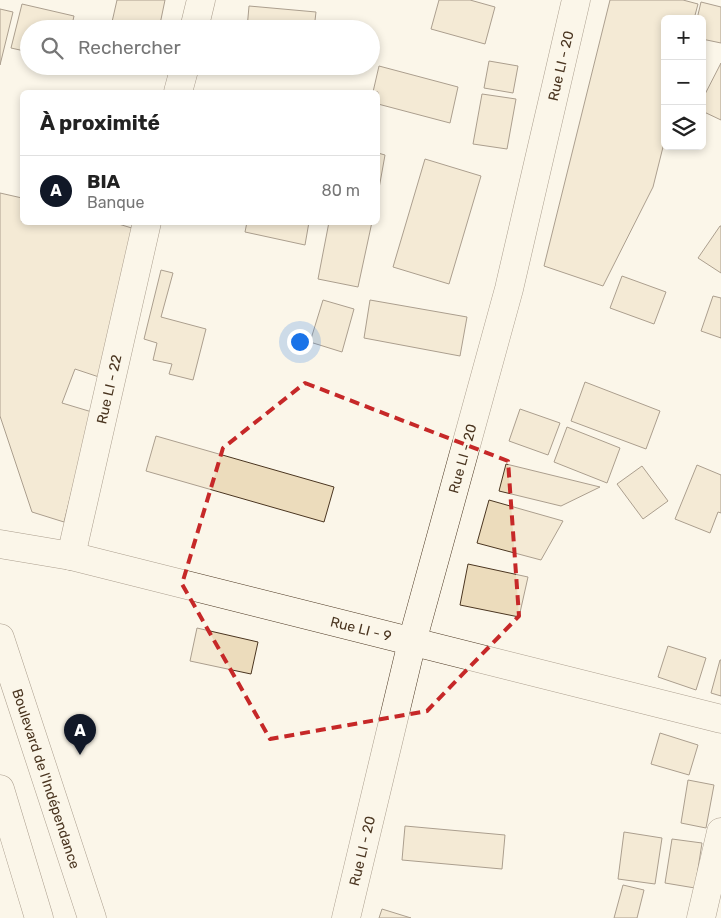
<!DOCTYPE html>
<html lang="fr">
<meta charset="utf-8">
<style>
body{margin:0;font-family:Rubik,sans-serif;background:#f2f2f2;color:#222}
.controls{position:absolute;right:15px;top:15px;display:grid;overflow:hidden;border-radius:8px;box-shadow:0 2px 8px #0003}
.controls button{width:45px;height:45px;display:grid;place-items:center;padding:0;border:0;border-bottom:1px solid #e0e0e0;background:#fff;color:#222;font:25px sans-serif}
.you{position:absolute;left:299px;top:341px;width:18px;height:18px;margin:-12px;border:4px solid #fff;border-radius:50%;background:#1a73e8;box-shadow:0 0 0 8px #1a73e833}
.badge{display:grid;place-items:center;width:32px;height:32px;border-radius:50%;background:#111827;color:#fff;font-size:16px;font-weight:700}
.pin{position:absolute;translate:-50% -41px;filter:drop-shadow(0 1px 2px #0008)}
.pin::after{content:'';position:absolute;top:26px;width:18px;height:15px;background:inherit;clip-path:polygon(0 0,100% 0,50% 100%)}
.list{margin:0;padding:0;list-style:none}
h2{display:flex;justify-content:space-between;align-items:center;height:65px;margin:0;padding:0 20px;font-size:21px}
h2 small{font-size:16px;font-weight:400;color:#767676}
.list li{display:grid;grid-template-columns:32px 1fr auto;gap:15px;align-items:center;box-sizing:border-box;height:70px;padding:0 20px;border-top:1px solid #e0e0e0}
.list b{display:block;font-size:19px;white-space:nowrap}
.list p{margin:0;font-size:16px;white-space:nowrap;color:#767676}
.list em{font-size:16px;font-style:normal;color:#767676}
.icon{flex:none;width:28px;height:28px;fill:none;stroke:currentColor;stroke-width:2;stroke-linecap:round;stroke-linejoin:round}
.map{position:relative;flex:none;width:721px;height:918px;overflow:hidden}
.search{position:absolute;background:#fff;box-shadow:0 2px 8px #0003;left:20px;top:20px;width:360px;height:55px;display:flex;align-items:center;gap:12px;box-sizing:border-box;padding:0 18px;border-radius:28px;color:#767676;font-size:19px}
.panel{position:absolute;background:#fff;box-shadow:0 2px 8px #0003;left:20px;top:90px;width:360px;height:135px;border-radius:8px}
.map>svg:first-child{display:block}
.building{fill:#ecdcbc;stroke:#4a3520}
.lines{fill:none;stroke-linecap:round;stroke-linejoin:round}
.minor-casing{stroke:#4a3520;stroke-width:29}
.major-casing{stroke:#4a3520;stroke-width:29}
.minor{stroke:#fbf6e9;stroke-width:28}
.major{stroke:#fbf6e9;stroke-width:28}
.marked{fill:none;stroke:#c62828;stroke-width:4;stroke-dasharray:10 6;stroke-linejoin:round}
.labels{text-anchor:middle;stroke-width:4;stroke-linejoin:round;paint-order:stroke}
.street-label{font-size:14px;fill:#4a3520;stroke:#fbf6e9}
</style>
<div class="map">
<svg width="721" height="918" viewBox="0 0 721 918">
<rect width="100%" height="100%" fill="#fbf6e9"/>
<!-- building -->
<g class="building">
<path d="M 117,0 L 165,0 L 159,29 L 144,29 L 112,22 Z"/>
<path d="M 439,0 L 470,0 L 495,7 L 485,44 L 431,29 Z"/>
<path d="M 610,0 L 683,0 L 698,4 L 694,19 L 665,19 L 665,139 L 653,187 L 603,286 L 544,266 Z"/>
<path d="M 701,2 L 721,7 L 721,43 L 702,39 L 702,19 L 697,19 Z"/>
<path d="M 22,4 L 74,16 L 71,29 L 29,29 L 29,52 L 11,48 Z"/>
<path d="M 249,6 L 316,12 L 314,29 L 247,29 Z"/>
<path d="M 0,9 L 13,12 L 0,65 Z"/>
<path d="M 489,61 L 518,66 L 513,93 L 484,88 Z"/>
<path d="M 721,63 L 721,120 L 702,111 L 702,100 Z"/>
<path d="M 379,66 L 458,87 L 450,123 L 378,104 L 378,92 L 373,92 Z"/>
<path d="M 482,94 L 516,99 L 507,149 L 473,144 Z"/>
<path d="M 378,153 L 385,155 L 378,194 Z"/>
<path d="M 425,159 L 481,176 L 449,284 L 393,267 Z"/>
<path d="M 0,193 L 22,198 L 22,222 L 112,222 L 135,229 L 102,378 L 75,369 L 62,403 L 92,412 L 64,522 L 32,512 L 0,416 Z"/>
<path d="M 247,222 L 309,222 L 305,245 L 245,232 Z"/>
<path d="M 329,222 L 372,222 L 358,287 L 318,279 Z"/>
<path d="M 720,226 L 721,226 L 721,273 L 698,258 Z"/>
<path d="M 161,270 L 173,273 L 161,317 L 206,329 L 193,380 L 169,374 L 172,364 L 153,360 L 157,343 L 144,339 Z"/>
<path d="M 622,276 L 666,292 L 654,324 L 610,308 Z"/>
<path d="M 713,296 L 721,298 L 721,338 L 701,331 Z"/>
<path d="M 323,300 L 354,309 L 342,352 L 310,342 Z"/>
<path d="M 370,300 L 467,317 L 460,356 L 364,338 Z"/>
<path d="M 585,382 L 660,411 L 646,449 L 571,421 Z"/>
<path d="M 520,409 L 560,423 L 548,455 L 509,441 Z"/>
<path d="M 567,427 L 620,448 L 607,483 L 554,462 Z"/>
<path d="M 156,436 L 334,487 L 324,522 L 146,471 Z"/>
<path d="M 506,464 L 600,487 L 561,506 L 499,491 Z"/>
<path d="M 697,465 L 721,475 L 721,513 L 718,512 L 710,533 L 675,519 Z"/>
<path d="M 642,466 L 668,501 L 643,519 L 617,484 Z"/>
<path d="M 489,500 L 563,521 L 541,560 L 477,543 Z"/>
<path d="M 468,564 L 528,577 L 519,617 L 460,605 Z"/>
<path d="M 197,628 L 258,642 L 251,674 L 190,661 Z"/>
<path d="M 668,646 L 706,658 L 696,690 L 658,677 Z"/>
<path d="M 720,660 L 721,660 L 721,696 L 711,693 Z"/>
<path d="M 660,733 L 698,745 L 689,775 L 651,764 Z"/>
<path d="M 688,780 L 714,785 L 706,828 L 681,823 Z"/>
<path d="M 405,826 L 505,835 L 502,869 L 402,860 Z"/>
<path d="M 624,832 L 662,838 L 655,884 L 618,879 Z"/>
<path d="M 672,839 L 702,843 L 695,888 L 665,883 Z"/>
<path d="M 623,885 L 644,890 L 637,918 L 614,918 Z"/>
<path d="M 382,909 L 411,918 L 379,918 Z"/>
</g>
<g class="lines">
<defs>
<g id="minor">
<path d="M 194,29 L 201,0"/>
<path d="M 178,92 L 185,66"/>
<path id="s1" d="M 0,544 L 71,556 L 721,719"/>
<path id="s2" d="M 71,556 L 147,222"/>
<path id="s3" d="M 346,918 L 412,642 L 509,289 L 576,0"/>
<path d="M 701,918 L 721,832"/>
</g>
<g id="major">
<path id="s4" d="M 0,638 L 92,918"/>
<path d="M 0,789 L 39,918"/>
</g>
</defs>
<!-- minor casing -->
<use href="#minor" class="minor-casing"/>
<!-- major casing -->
<use href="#major" class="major-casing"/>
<!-- minor -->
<use href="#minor" class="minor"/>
<!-- major -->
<use href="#major" class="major"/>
</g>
<!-- marked area -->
<path d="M0 0H721V918H0ZM 305,383 L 508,461 L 519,616 L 427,711 L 270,739 L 182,584 L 223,448 Z" fill="#fbf6e9" fill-opacity=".55" fill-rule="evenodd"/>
<path class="marked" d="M 305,383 L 508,461 L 519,616 L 427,711 L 270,739 L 182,584 L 223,448 Z"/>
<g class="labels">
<!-- street labels -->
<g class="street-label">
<text dy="5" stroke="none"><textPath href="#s3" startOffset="879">Rue LI - 20</textPath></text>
<text dy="5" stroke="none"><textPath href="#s2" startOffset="171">Rue LI - 22</textPath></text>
<text dy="5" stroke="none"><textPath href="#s3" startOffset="474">Rue LI - 20</textPath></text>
<text dy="5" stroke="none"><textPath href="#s1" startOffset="371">Rue LI - 9</textPath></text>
<text dy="5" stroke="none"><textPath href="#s4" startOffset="148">Boulevard de l'Indépendance</textPath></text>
<text dy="5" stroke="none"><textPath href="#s3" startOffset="69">Rue LI - 20</textPath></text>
</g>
</g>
</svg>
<div class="controls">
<button>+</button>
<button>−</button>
<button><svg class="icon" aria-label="layers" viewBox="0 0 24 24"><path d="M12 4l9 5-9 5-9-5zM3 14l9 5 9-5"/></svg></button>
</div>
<div class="you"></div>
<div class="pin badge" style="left:80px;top:755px">A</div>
<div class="search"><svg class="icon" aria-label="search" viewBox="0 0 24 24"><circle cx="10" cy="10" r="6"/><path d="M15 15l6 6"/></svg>Rechercher</div>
<section class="panel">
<h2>À proximité<small></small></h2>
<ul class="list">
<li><span class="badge">A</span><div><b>BIA</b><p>Banque</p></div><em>80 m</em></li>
</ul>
</section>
</div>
